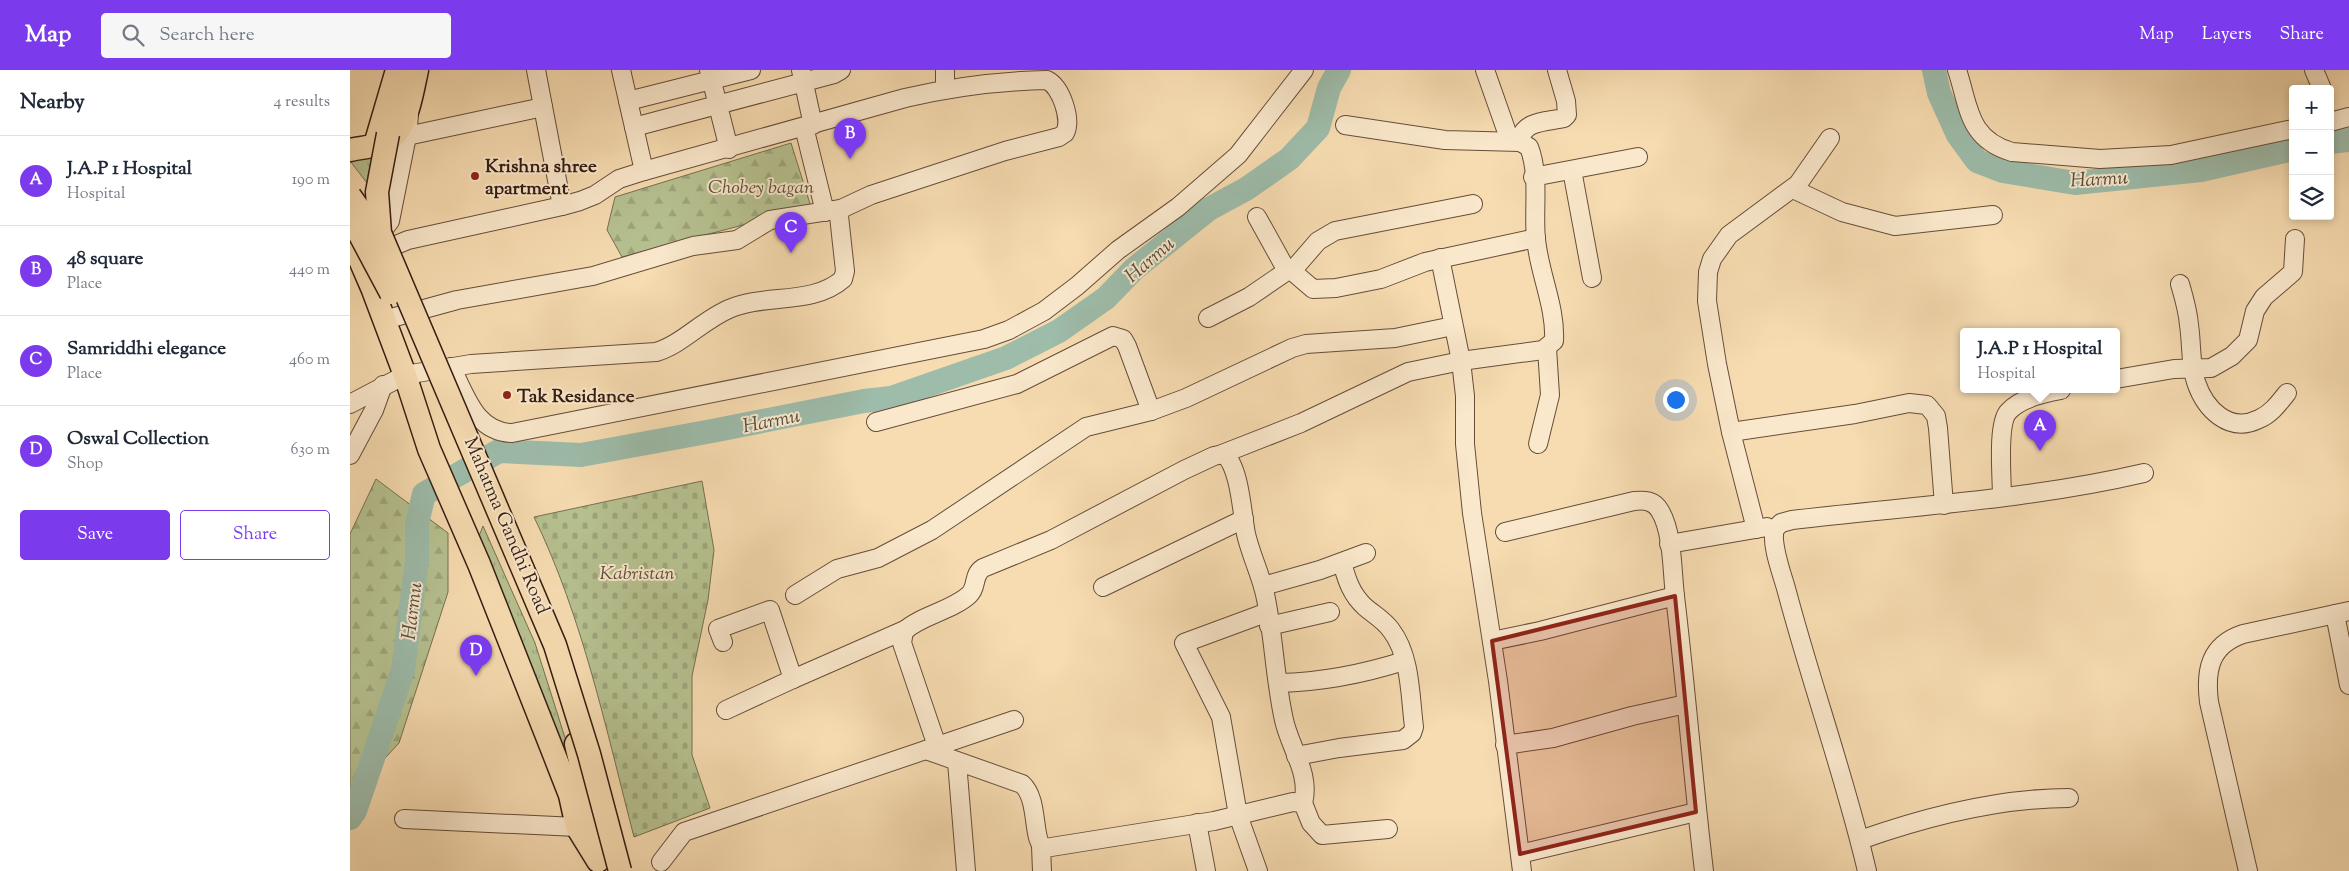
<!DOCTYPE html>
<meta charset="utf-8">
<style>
body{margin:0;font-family:"Sorts Mill Goudy",serif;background:#f6f6f7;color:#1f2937}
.controls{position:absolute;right:15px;top:15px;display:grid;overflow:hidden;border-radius:5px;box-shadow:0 2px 8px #0003}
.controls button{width:45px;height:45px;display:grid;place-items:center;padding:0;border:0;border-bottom:1px solid #e0e1e3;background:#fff;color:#1f2937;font:25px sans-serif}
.you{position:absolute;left:1325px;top:329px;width:18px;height:18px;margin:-12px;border:4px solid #fff;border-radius:50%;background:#1a73e8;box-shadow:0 0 0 8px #1a73e833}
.badge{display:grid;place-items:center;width:32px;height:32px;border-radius:50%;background:#7c3aed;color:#fff;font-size:16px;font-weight:700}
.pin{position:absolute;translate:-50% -41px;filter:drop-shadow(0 1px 2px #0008)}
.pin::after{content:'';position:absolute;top:26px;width:18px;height:15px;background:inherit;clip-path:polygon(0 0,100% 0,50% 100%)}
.popup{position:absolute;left:1610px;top:258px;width:160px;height:65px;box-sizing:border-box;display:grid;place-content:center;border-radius:5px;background:#fff;filter:drop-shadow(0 1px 4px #0005);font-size:16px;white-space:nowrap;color:#747a83}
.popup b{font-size:19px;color:#1f2937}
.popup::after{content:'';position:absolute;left:50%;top:100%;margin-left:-10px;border:10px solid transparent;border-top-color:#fff}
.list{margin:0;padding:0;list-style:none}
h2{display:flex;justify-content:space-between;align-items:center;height:65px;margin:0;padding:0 20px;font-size:21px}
h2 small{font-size:16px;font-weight:400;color:#747a83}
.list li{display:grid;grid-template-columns:32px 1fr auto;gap:15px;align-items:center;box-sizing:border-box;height:90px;padding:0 20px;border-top:1px solid #e0e1e3}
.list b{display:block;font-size:19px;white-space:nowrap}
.list p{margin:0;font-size:16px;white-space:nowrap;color:#747a83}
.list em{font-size:16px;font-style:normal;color:#747a83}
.actions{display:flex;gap:10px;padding:15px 20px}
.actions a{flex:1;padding:11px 0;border:1px solid #7c3aed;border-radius:5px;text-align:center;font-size:18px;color:#7c3aed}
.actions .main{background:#7c3aed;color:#fff}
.icon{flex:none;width:28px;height:28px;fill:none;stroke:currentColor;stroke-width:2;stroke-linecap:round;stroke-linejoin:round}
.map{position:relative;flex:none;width:1999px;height:801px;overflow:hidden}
header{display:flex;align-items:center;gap:30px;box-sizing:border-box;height:70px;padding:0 25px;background:#7c3aed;color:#fff}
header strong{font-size:24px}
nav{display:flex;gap:28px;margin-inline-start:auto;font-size:18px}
.search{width:350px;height:45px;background:#f6f6f7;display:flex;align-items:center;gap:12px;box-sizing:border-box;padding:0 18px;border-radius:5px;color:#747a83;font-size:19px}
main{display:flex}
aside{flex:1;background:#fff}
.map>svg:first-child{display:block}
.grass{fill:url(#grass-tufts);stroke:#767052}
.forest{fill:url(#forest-firs);stroke:#767052}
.cemetery{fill:url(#cemetery-stones);stroke:#767052}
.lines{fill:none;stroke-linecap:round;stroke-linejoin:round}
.river{stroke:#9dbcaa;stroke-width:24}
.minor-casing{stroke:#664d3a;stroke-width:20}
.major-casing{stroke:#351d13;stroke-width:25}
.minor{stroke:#fae8cc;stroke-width:18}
.major{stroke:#f7dcb1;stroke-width:22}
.major-bridge-casing{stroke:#351d13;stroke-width:25;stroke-linecap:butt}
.major-bridge{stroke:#f7dcb1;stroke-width:22}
.marked{fill:#8f2418;fill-opacity:0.2;stroke:#8f2418;stroke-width:4;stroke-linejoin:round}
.poi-dot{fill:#8f2418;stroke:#fae8cc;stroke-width:2}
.labels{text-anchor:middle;stroke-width:4;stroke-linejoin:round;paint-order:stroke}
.poi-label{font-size:19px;font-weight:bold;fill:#351d13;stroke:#fae8cc;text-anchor:start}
.park-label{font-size:19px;font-style:italic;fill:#5c4f39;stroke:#fae8cc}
.street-label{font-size:19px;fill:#351d13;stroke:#fae8cc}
.water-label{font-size:20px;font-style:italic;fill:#544d40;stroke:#fae8cc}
</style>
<header>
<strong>Map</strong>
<div class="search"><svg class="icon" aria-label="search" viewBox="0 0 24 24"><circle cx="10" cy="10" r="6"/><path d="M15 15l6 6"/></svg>Search here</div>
<nav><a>Map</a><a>Layers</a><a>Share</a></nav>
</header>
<main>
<aside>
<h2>Nearby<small>4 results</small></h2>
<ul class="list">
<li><span class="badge">A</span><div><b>J.A.P 1 Hospital</b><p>Hospital</p></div><em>190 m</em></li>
<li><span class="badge">B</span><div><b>48 square</b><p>Place</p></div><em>440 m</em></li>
<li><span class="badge">C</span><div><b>Samriddhi elegance</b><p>Place</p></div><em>460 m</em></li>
<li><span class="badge">D</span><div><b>Oswal Collection</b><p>Shop</p></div><em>630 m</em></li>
</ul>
<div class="actions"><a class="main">Save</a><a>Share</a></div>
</aside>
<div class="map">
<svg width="1999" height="801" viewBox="0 0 1999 801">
<defs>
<pattern id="grass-tufts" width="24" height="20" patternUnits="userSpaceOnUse" patternTransform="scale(1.25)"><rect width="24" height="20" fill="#b7c291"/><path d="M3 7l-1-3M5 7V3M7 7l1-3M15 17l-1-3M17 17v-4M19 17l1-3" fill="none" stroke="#9ea67c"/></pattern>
<pattern id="forest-firs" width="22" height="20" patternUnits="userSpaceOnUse" patternTransform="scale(1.25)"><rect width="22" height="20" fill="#b7c291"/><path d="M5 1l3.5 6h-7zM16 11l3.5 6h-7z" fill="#9ea67c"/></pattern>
<pattern id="cemetery-stones" width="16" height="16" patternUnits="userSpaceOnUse" patternTransform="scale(1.25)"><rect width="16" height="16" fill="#b7c291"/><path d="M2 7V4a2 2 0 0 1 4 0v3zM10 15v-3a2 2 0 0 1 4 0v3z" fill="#9ea67c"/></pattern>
</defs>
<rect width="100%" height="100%" fill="#f7dcb1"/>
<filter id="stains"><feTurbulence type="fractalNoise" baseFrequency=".004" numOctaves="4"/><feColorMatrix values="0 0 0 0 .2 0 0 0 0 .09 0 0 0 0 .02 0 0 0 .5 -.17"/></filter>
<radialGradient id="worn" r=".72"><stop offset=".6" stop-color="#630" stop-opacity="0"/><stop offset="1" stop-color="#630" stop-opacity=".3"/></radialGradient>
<!-- grass -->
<g class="grass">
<path d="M 35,85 L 38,140 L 0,91 Z"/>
<path d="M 133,456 L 185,573 L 223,693 L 220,702 L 127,471 Z"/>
</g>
<!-- forest -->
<g class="forest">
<path d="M 441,73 L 461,137 L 272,187 L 257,160 L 265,127 Z"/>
<path d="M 26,409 L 98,463 L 98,522 L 49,673 L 0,726 L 0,464 Z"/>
</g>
<!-- cemetery -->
<path class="cemetery" d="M 352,411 L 364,480 L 358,530 L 342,606 L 342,685 L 360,738 L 284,767 C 256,659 233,548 184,447 Z"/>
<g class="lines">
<!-- river -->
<g class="river">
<path d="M 1584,0 L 1589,23 L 1608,65 L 1627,91 L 1653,101 L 1725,113 L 1851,100 L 1943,79"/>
<path d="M 1980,72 L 1999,70"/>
<path d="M 0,748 L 5,741 L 53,600 L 67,490 L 67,453 L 74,424 L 149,381 L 231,385 L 362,361 L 514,331 L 541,328 L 656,288 L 709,261 L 756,228 L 784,199 L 859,139 L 896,119 L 939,89 L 968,58 L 979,18 L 989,0"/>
</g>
<defs>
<g id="minor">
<path d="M 271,0 L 294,101"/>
<path d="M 359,0 L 379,79"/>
<path d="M 451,0 L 463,55"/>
<path d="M 595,0 L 595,19"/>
<path d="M 1135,0 L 1160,71"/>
<path d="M 1607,0 C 1619,35 1617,69 1662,82 L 1750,89 L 1821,85 L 1943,59"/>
<path d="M 1964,0 L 1972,19"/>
<path d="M 278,31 L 401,0"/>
<path d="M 1980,52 L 1999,47"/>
<path d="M 284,57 L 484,4 L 491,0"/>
<path d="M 454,57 L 475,142"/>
<path d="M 57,66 L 193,37"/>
<path d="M 1170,72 C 1172,50 1197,52 1214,48 L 1217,45 L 1216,31 L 1207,0"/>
<path d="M 1222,100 L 1242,208"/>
<path d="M 1183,107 L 1288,87"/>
<path d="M 1443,119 L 1492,142 L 1545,156 L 1643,145"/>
<path d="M 907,147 L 937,201"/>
<path d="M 27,168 L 40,151 L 57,66 L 59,45"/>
<path d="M 27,183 L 58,170 L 212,136 L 186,0"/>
<path d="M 1090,188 L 1111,291 L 1115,326 L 1115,374 L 1122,443 L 1148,611 L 1172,801"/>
<path d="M 942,201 L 968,171 L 985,161 L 1123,134"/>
<path d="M 1830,214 C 1834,228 1838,241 1839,255 C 1842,274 1840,294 1846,312 C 1855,339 1879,364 1909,349 C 1921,344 1929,333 1937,323"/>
<path d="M 858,248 L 899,227 L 937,201 L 942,201 L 963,219 L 986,218 L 1031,209 L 1075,192 L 1186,168"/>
<path d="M 34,250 L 107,230 L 243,206 L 343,176 L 387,170 L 420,150 L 491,139"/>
<path d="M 101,297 C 116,325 125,362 162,363 L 634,269 L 659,260 L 694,241 L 727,216 L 768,180 L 828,137 L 888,85 L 954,0"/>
<path d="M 1766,309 L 1824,299 L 1861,298 L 1882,286 L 1898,270 L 1905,241 L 1914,227 L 1943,202 L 1945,169"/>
<path d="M 0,334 L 55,305 L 121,294 L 306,282 C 331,275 353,250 379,239 C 415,223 462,236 493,209 L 495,201 L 489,146 L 491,139 L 521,125 L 655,81 L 709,67 L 715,63 C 722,49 711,17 697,10 C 649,11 602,17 555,28 L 294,101 L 269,109 L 245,125 L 230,131 L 212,136"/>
<path d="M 526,352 L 667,314 L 763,266 L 773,269 L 777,276 L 801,341"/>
<path d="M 1381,362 L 1505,344 L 1559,333 L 1577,335 L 1586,346 L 1588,358 L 1594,435"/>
<path d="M 1188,374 L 1200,325 L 1197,278"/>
<path d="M 872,384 L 951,353 L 1058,302 L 1111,291 L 1193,280 L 1204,271 C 1206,237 1189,203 1186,169 C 1183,140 1190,105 1179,77 L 1170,72 L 1095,70 L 995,55"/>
<path d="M 0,385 L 24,340 L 33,315"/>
<path d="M 1652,427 C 1652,408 1647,355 1658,342 C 1670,328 1694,323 1711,320"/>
<path d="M 1406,459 L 1381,362 L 1367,294 L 1357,231 L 1358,202 L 1362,189 L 1379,165 L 1448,114 L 1480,68"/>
<path d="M 1155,462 L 1284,431 C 1294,430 1304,430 1310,441 C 1323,462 1322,502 1325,526 C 1336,618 1343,709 1354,801"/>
<path d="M 1319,474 L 1417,457"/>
<path d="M 913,516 L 970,500 L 1016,483"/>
<path d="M 753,517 L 894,449"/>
<path d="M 445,525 L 487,499 L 528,488 L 582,460 L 736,357 L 801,341 L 836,328 L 942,278 L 956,274 L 1045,268 L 1103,256"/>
<path d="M 1985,544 L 1999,615"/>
<path d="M 919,556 L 980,542"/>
<path d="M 1142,571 L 1190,561 L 1325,526"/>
<path d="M 373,572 L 368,559 L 420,540 L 443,609 L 557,559"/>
<path d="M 929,613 C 972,612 1013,604 1054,591"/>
<path d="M 376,640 L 443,609"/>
<path d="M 1155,675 L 1203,668 L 1282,646 L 1336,634"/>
<path d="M 587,676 L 552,573 L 554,561 C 572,545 601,541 619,525 C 628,517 622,505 633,498 L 701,470 L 834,400 L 864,386 L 874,384 C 890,397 892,444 896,464 C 901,486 912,507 916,529 C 924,569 925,610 934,650 C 940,678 961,704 953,733"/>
<path d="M 576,680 L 672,714 C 690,730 681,772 695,778 L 864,751 L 943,732 L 953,733 L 961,753 L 972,765 L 1038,759"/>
<path d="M 946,686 L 989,678 L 1053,670 L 1062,663 L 1064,657 C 1060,626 1061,586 1041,560 C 1034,550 1023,544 1015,537 C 1001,524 997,510 992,493"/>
<path d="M 607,692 L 616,801"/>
<path d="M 54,749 L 227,757"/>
<path d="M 847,753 L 856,801"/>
<path d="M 1510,770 C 1575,747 1650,728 1719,728"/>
<path d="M 691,776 L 692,801"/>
<path d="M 1170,784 L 1346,742"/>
<path d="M 311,792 L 334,762 L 664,650"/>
<path d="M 908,801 L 888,745 L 871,647 L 834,573 L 918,542"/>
<path d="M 1517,801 C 1495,707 1462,616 1437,522 C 1433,506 1420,474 1425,459 L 1431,453 L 1442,450 C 1560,436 1678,430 1794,403"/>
<path d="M 1898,801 L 1859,632 C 1855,600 1860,575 1893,564 L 1999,541"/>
</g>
<g id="major">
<path d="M 27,68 L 47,0"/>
<path d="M 0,80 C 13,77 35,76 44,66 C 58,52 63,18 67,0"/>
<path d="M 0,174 L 10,190 L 23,220 L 55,305 L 79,379 L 129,494 L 204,684 L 220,725 L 227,757 L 248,791"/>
<path d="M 226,674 L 245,754 L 248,785"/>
</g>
</defs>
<!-- minor casing -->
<use href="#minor" class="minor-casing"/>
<!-- major casing -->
<use href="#major" class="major-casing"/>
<!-- minor -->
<use href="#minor" class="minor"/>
<!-- major -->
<use href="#major" class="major"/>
<defs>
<g id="major-bridge">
<path d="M 38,64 L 27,122 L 30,163 L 205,575 L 239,684 L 270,801"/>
<path d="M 0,126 L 28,166"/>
<path d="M 2,150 L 41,223"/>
</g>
</defs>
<!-- major-bridge casing -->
<use href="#major-bridge" class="major-bridge-casing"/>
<!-- major-bridge -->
<use href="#major-bridge" class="major-bridge"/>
</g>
<!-- marked area -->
<path class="marked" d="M 1325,526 L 1346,742 L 1170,784 L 1142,571 Z"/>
<!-- markers -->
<g class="poi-dot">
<circle cx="125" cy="106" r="5"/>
<circle cx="157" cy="325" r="5"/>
</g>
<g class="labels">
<!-- poi labels -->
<g class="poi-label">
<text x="135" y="102">Krishna shree<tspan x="135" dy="22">apartment</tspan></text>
<text x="167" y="332">Tak Residance</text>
</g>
<!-- park labels -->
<g class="park-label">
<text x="411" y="123">Chobey bagan</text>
<text x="287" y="509">Kabristan</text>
</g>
<!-- street labels -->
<g class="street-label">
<text transform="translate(158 455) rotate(67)" y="7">Mahatma Gandhi Road</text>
</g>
<!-- water labels -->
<g class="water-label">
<text transform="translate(1749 108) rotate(-3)" y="7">Harmu</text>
<text transform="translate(799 189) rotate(-41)" y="7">Harmu</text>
<text transform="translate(421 350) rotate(-11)" y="7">Harmu</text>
<text transform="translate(61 541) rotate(-83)" y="7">Harmu</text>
</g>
</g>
<rect width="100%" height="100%" filter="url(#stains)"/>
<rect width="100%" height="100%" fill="url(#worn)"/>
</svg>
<div class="controls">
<button>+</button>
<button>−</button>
<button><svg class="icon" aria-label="layers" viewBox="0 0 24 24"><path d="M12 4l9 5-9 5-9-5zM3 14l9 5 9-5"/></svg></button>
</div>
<div class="you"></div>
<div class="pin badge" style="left:1690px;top:381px">A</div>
<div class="popup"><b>J.A.P 1 Hospital</b>Hospital</div>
<div class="pin badge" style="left:500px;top:89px">B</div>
<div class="pin badge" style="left:441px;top:183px">C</div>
<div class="pin badge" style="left:126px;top:606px">D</div>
</div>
</main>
